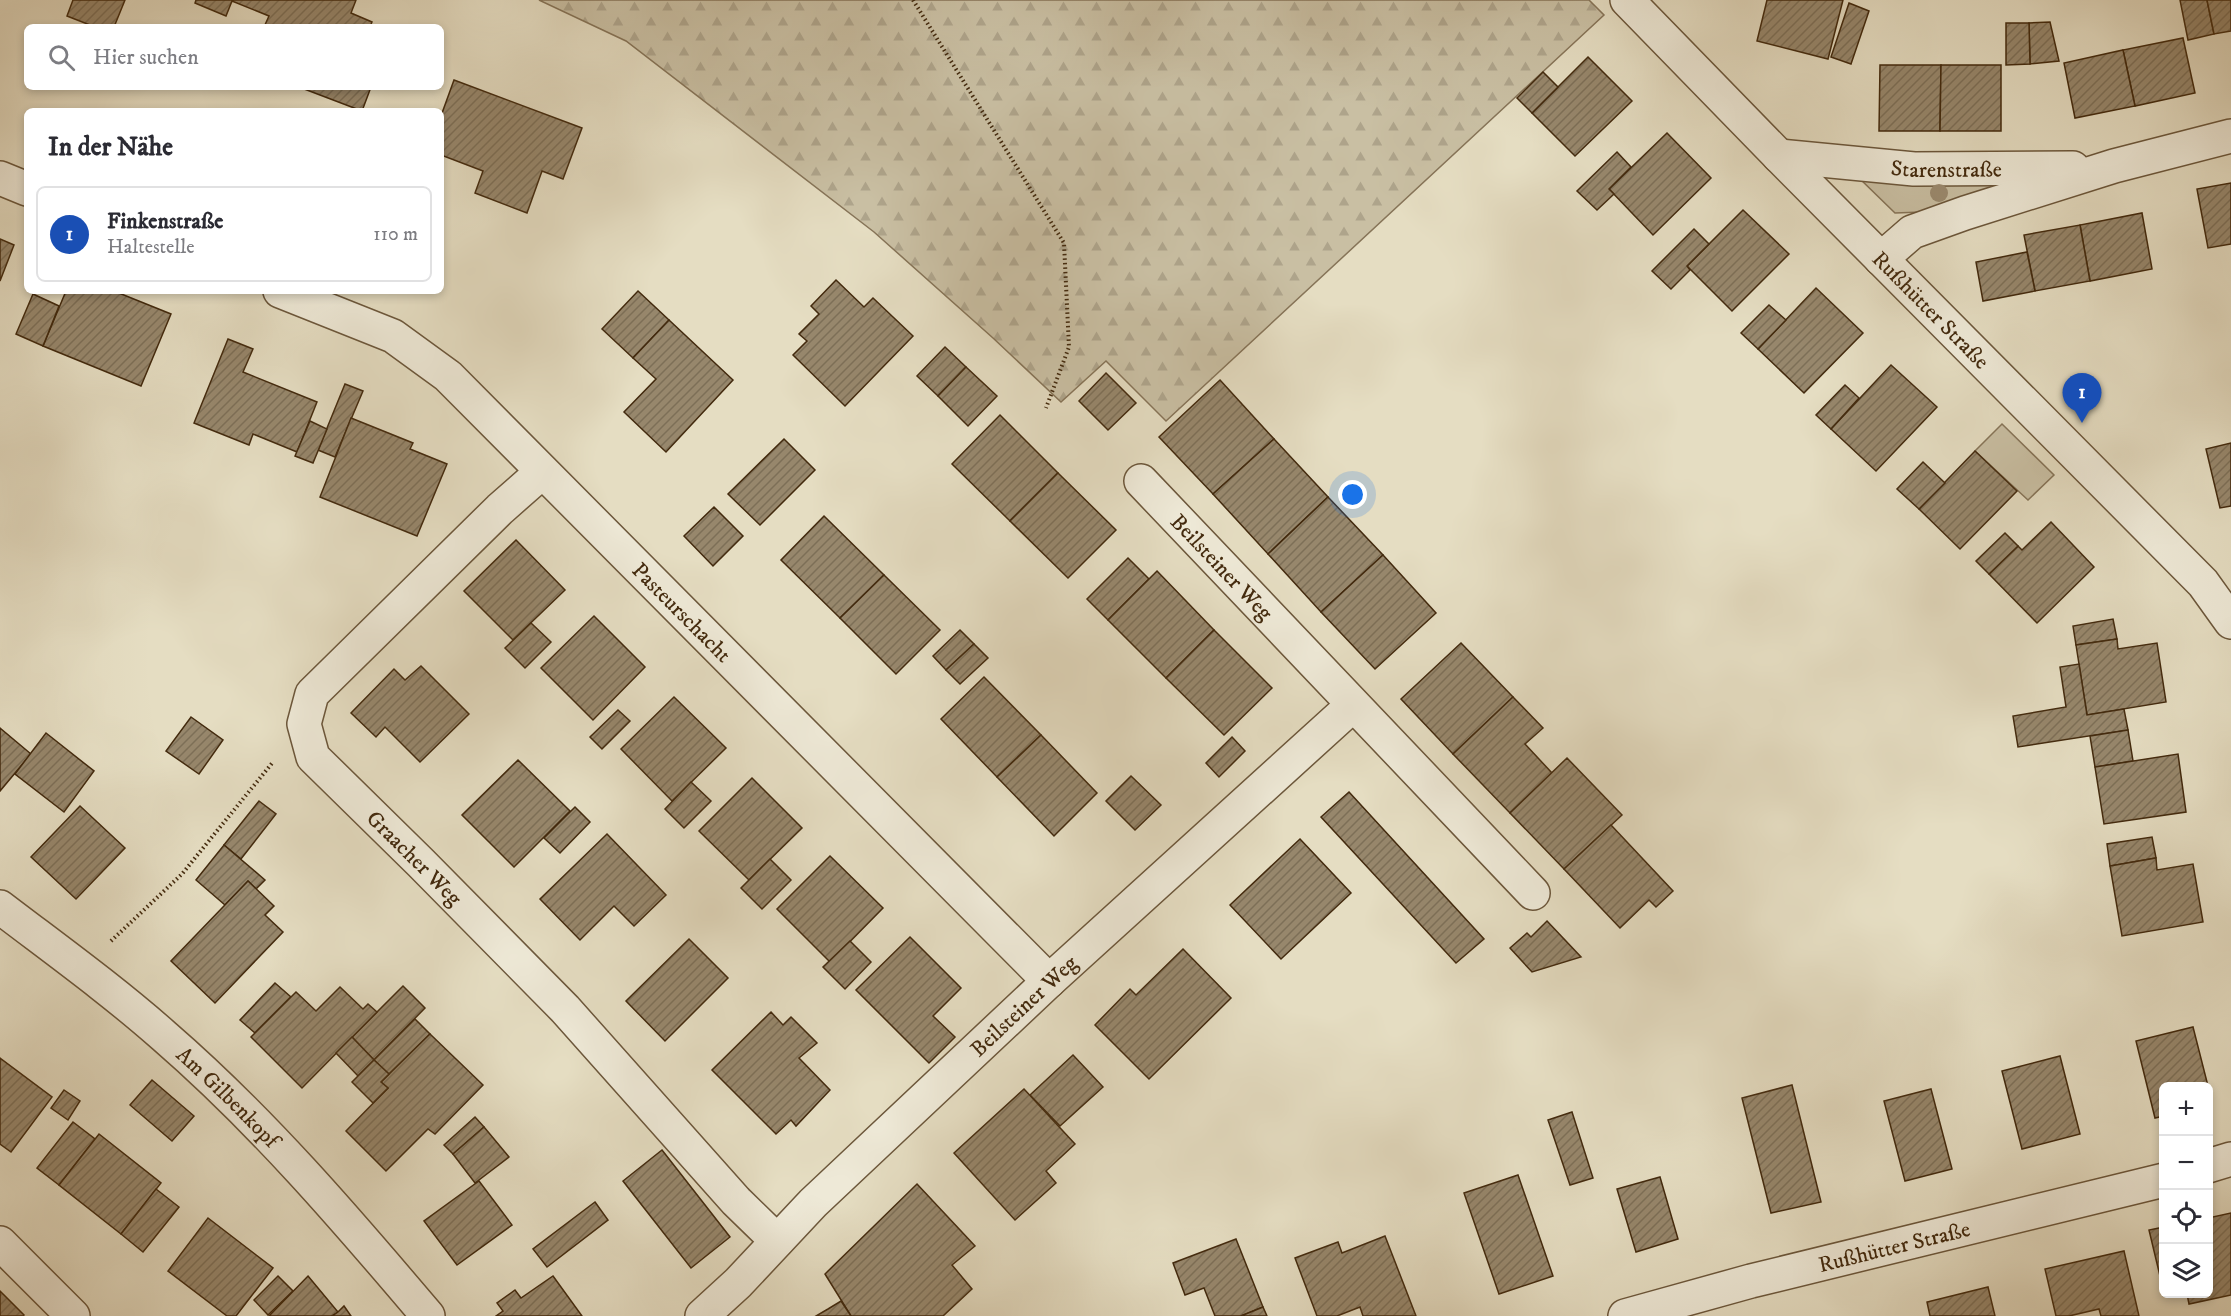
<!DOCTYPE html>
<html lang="de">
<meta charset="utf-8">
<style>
body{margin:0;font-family:"IM FELL DW Pica",serif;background:#f7f7f7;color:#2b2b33}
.controls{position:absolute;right:18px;bottom:18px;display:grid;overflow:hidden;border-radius:9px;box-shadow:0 3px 9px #0003}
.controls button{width:54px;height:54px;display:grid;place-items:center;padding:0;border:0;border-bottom:2px solid #e1e1e2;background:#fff;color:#2b2b33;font:30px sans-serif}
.you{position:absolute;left:1353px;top:495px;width:21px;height:21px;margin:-15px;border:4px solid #fff;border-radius:50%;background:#1a73e8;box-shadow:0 0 0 9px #1a73e833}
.badge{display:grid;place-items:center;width:39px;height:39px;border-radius:50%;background:#8f2418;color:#fff;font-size:20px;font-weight:700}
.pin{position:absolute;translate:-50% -50px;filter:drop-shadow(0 2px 3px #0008)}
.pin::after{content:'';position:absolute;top:32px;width:21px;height:18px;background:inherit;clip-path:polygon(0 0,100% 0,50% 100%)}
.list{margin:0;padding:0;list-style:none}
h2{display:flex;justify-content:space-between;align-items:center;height:78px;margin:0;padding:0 24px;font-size:26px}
h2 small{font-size:20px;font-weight:400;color:#7c7c81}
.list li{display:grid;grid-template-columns:39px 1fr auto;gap:18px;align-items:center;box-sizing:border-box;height:96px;margin:0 12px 12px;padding:0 12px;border:2px solid #e1e1e2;border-radius:9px}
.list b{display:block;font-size:22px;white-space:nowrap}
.list p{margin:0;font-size:20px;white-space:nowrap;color:#7c7c81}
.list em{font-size:20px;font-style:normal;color:#7c7c81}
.icon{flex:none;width:33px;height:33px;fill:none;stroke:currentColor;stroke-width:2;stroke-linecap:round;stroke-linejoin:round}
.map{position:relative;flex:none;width:2231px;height:1316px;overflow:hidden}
.search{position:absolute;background:#fff;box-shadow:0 3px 9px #0003;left:24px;top:24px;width:420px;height:66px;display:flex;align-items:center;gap:15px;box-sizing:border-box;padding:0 21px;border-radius:9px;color:#7c7c81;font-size:22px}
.panel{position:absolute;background:#fff;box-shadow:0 3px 9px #0003;left:24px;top:108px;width:420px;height:186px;border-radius:9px}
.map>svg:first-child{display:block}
.green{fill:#c9bfa3;stroke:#867458;stroke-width:1.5}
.forest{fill:url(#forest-firs);stroke:#867458;stroke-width:1.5}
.building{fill:url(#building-hatch);stroke:#432a0e;stroke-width:1.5}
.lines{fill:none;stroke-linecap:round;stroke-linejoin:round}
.minor-casing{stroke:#6c573b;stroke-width:36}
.path{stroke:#432a0e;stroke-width:4;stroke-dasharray:1.5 3;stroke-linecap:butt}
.minor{stroke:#eee9d7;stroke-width:33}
.tree{fill:#9b8b70}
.labels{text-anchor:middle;stroke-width:4.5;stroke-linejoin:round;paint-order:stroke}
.street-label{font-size:22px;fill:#432a0e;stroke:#eee9d7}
</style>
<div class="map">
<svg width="2231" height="1316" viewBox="0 0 2231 1316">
<defs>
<pattern id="forest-firs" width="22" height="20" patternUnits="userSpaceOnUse" patternTransform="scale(1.5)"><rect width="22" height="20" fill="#c9bfa3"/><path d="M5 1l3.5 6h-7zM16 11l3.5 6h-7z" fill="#aea48b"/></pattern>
<pattern id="building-hatch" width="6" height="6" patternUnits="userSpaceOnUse" patternTransform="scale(1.5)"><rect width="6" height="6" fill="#97876c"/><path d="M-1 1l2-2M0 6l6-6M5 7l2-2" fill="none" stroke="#7d6f57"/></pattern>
</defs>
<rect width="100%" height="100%" fill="#e5ddc2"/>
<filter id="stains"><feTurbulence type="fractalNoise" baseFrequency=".00333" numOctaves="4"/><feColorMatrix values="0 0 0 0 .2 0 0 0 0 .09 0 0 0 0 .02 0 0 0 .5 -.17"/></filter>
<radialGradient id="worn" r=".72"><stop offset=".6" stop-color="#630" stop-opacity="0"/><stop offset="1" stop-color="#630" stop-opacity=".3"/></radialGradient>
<!-- green -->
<g class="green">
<path d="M 1855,174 L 2013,180 L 2013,188 L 1922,212 L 1895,213 Z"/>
<path d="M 2002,424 L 2054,475 L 2028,500 L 1975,451 Z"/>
</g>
<!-- forest -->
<path class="forest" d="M 539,0 L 1589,0 L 1604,15 L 1166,421 L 1106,361 L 1061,402 L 993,338 L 874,232 L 626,41 Z"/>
<!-- building -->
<g class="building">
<path d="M 73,0 L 125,0 L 114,27 L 95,27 L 67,16 Z"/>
<path d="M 196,0 L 356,0 L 351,13 L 372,22 L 370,27 L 264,27 L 269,16 L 232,1 L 226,16 L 195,3 Z"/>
<path d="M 1767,0 L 1843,0 L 1828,59 L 1757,41 Z"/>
<path d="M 2180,0 L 2207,0 L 2214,34 L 2188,40 Z"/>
<path d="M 2207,0 L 2231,0 L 2231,31 L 2214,34 Z"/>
<path d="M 1849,3 L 1869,11 L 1851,64 L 1831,57 Z"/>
<path d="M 2050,22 L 2059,61 L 2030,64 L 2029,23 Z"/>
<path d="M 2006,23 L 2029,23 L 2030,64 L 2006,65 Z"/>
<path d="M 2183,38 L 2195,93 L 2135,106 L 2123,50 Z"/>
<path d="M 2123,50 L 2135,106 L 2075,118 L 2064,63 Z"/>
<path d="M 1588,57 L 1632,101 L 1575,156 L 1532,113 Z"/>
<path d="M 1880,65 L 1941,65 L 1940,131 L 1879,131 Z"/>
<path d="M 1941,65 L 2001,65 L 2001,131 L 1940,131 Z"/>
<path d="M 1543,72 L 1558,87 L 1532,113 L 1517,98 Z"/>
<path d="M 454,80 L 582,128 L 563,179 L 542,171 L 527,213 L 475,193 L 483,171 L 441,155 L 441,116 Z"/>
<path d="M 299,87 L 371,87 L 362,111 Z"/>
<path d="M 1667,133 L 1711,178 L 1653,235 L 1609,189 Z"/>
<path d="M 1617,152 L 1631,167 L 1609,189 L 1614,194 L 1597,210 L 1577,191 Z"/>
<path d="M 2231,183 L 2231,244 L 2208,248 L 2197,189 Z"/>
<path d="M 1743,210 L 1789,254 L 1732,311 L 1687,266 Z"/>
<path d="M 2142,213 L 2152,269 L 2090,281 L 2080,225 Z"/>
<path d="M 2080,225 L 2090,281 L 2035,291 L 2024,235 Z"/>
<path d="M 1694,229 L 1709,244 L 1687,266 L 1690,270 L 1671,289 L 1652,271 Z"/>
<path d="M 0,239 L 14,245 L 0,281 Z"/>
<path d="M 2027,252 L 2035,291 L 1983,301 L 1976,262 Z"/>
<path d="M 836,280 L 864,307 L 873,298 L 913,336 L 845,406 L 793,355 L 807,341 L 799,334 L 819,314 L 811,306 Z"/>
<path d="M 1816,288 L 1863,333 L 1804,393 L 1758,349 Z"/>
<path d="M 66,291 L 114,291 L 171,314 L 141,386 L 43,346 Z"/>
<path d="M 638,291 L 669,320 L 633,358 L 602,329 Z"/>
<path d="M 33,294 L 59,306 L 43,346 L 16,334 Z"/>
<path d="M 1769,305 L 1786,320 L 1758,349 L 1741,333 Z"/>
<path d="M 669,320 L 733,380 L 666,452 L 624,412 L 656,379 L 633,358 Z"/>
<path d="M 228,339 L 253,349 L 243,372 L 317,402 L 297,452 L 253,434 L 249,445 L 194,423 Z"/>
<path d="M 945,347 L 966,367 L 938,396 L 917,376 Z"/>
<path d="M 1891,365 L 1937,407 L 1876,471 L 1831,429 Z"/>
<path d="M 966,367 L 997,396 L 968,426 L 938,396 Z"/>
<path d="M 1106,373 L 1136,403 L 1108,430 L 1079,401 Z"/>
<path d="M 1220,380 L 1274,439 L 1213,494 L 1159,437 Z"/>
<path d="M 345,384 L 363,391 L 335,457 L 318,450 Z"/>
<path d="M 1845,385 L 1859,398 L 1831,429 L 1816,415 Z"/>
<path d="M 1000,415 L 1058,473 L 1010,521 L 952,464 Z"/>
<path d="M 351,418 L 413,443 L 410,449 L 447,464 L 417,536 L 320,497 Z"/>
<path d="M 310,421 L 327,429 L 313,463 L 295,456 Z"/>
<path d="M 784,439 L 815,470 L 760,525 L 728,494 Z"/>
<path d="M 1274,439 L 1328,497 L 1268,554 L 1213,494 Z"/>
<path d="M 2231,443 L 2231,506 L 2220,508 L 2206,449 Z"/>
<path d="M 1975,451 L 2017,491 L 1960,549 L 1919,509 Z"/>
<path d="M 1923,462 L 1945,483 L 1919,509 L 1897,489 Z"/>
<path d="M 1058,473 L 1116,530 L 1068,578 L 1010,521 Z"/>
<path d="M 1328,497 L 1383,555 L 1321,612 L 1268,554 Z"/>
<path d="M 714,507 L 743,536 L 713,566 L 684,536 Z"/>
<path d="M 824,516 L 884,575 L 840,618 L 781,560 Z"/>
<path d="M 2051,522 L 2094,567 L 2037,623 L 1989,574 L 2018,546 L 2022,550 Z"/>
<path d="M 2005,533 L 2018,546 L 1989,574 L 1976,561 Z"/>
<path d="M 516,540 L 565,590 L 513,640 L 464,591 Z"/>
<path d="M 1383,555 L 1436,613 L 1375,669 L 1321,612 Z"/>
<path d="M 1128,558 L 1149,579 L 1108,620 L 1087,599 Z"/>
<path d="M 1157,571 L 1214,630 L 1166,678 L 1108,620 Z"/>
<path d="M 884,575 L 940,630 L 896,674 L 840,618 Z"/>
<path d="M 594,616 L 645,667 L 593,720 L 541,668 Z"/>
<path d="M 2113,619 L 2117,639 L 2076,645 L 2073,626 Z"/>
<path d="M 531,623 L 551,642 L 525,668 L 505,648 Z"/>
<path d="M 960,630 L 974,644 L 946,670 L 933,656 Z"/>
<path d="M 1214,630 L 1272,688 L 1224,735 L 1166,678 Z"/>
<path d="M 2117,639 L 2118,649 L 2157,643 L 2166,702 L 2087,715 L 2076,645 Z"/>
<path d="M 1461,643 L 1513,697 L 1453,754 L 1401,699 Z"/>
<path d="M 974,644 L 988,658 L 960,684 L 946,670 Z"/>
<path d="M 2079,664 L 2087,715 L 2124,709 L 2128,730 L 2018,747 L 2013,716 L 2066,707 L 2060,667 Z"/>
<path d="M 421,666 L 469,714 L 420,762 L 385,727 L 376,737 L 351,713 L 394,669 L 405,680 Z"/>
<path d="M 984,677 L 1041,735 L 997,777 L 941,719 Z"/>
<path d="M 674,697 L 726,748 L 672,801 L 621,749 Z"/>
<path d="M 1513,697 L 1543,728 L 1525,744 L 1552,773 L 1510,813 L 1453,754 Z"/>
<path d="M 618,710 L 630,721 L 602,749 L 590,737 Z"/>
<path d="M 191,717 L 223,740 L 199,774 L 166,751 Z"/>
<path d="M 0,728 L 31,754 L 0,791 Z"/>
<path d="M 2128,730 L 2133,761 L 2095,767 L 2090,736 Z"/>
<path d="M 46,733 L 94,771 L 64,812 L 15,774 Z"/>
<path d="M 1041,735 L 1097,793 L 1054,836 L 997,777 Z"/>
<path d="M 1232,737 L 1245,751 L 1219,777 L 1206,763 Z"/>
<path d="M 2178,754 L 2186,812 L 2104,824 L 2095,767 Z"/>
<path d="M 1567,758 L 1622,815 L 1564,869 L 1510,813 Z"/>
<path d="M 518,760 L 570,811 L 514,867 L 462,815 Z"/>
<path d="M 1131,776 L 1161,805 L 1135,830 L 1106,801 Z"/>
<path d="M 752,778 L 802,828 L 749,880 L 699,831 Z"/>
<path d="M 691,782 L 711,801 L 684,828 L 665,809 Z"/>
<path d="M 1349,792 L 1484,939 L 1456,963 L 1321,817 Z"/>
<path d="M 259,801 L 276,814 L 241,859 L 224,845 Z"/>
<path d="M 80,806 L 125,848 L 76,899 L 31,857 Z"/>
<path d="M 575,807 L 590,822 L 560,853 L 544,838 Z"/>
<path d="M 1611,825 L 1673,891 L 1656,907 L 1649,900 L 1620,928 L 1564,869 Z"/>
<path d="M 607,834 L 666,895 L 634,926 L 614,906 L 580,940 L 540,899 Z"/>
<path d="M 2152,837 L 2156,858 L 2110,866 L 2107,844 Z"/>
<path d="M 1300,839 L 1351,893 L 1281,959 L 1230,905 Z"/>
<path d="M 224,845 L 265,880 L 256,889 L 248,881 L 225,905 L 196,880 Z"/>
<path d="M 830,856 L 883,908 L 830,962 L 777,909 Z"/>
<path d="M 2156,858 L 2157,870 L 2193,864 L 2203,922 L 2122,936 L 2110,866 Z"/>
<path d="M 770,859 L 791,880 L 762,909 L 741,888 Z"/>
<path d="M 248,881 L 274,906 L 265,915 L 283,932 L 215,1003 L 171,961 Z"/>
<path d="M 1547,921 L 1581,957 L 1532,972 L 1510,948 L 1527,933 L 1531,937 Z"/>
<path d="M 910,937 L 961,988 L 933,1016 L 955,1037 L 929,1063 L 856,990 Z"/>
<path d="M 689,939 L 728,978 L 665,1041 L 626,1001 Z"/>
<path d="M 850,941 L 871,962 L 845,989 L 823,967 Z"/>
<path d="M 1183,949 L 1231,998 L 1149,1079 L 1095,1025 L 1130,989 L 1136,995 Z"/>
<path d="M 275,983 L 291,997 L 255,1033 L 240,1020 Z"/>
<path d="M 403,986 L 425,1008 L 374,1060 L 352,1037 Z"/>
<path d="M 340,987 L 363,1009 L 368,1004 L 377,1012 L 302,1088 L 251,1037 L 296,992 L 316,1011 Z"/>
<path d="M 771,1012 L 783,1025 L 791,1017 L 817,1043 L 799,1058 L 830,1090 L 796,1126 L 791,1120 L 776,1134 L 712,1070 Z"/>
<path d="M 415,1019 L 430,1034 L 389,1074 L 374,1060 Z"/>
<path d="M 2193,1027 L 2208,1086 L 2164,1086 L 2164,1116 L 2155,1118 L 2136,1041 Z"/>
<path d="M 430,1034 L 483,1085 L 435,1134 L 428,1129 L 386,1171 L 346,1131 L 388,1088 L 381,1082 Z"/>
<path d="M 352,1037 L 374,1060 L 358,1076 L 336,1053 Z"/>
<path d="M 1073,1055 L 1103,1087 L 1060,1126 L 1030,1095 Z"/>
<path d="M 2060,1056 L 2080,1134 L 2022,1149 L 2002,1071 Z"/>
<path d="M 0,1058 L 52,1097 L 11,1152 L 0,1144 Z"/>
<path d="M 374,1060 L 389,1074 L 381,1082 L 388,1088 L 373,1103 L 352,1082 Z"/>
<path d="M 152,1080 L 194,1116 L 172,1141 L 130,1105 Z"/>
<path d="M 1792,1085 L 1821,1202 L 1771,1213 L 1742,1098 Z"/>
<path d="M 1024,1089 L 1075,1144 L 1046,1171 L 1056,1183 L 1015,1220 L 954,1153 Z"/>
<path d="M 1931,1089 L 1952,1169 L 1905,1181 L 1884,1101 Z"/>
<path d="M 64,1090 L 80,1101 L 68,1120 L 51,1108 Z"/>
<path d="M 1572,1112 L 1593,1178 L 1570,1185 L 1548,1120 Z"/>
<path d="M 475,1117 L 484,1127 L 453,1154 L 444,1145 Z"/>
<path d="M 73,1122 L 95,1139 L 59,1185 L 37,1168 Z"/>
<path d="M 484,1127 L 509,1157 L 475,1183 L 453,1154 Z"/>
<path d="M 99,1134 L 161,1183 L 121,1234 L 59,1185 Z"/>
<path d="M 662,1150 L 730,1237 L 691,1268 L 623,1181 Z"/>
<path d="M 1518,1175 L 1553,1276 L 1499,1294 L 1464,1193 Z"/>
<path d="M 1660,1177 L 1678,1239 L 1636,1252 L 1617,1189 Z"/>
<path d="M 479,1181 L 512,1225 L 457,1265 L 424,1221 Z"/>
<path d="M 917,1184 L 975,1246 L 952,1265 L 972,1289 L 943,1316 L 851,1316 L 825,1274 Z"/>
<path d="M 156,1189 L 179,1207 L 143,1252 L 121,1234 Z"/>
<path d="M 595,1202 L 608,1220 L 547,1267 L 533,1249 Z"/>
<path d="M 2231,1213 L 2231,1295 L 2189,1304 L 2187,1294 L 2208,1294 L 2208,1218 Z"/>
<path d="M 208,1218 L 273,1268 L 236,1316 L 227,1316 L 168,1271 Z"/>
<path d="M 2164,1227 L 2164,1275 L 2160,1276 L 2149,1230 Z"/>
<path d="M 1385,1236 L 1416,1316 L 1363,1316 L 1360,1307 L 1337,1316 L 1317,1316 L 1295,1258 L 1338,1242 L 1342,1253 Z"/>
<path d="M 1236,1239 L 1263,1307 L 1241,1316 L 1215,1316 L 1204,1288 L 1185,1295 L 1173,1263 Z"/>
<path d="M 2124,1251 L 2139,1316 L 2101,1316 L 2099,1309 L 2069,1316 L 2056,1316 L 2045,1269 Z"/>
<path d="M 278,1276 L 293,1291 L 268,1315 L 254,1300 Z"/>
<path d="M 308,1276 L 338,1312 L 332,1316 L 269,1316 Z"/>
<path d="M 553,1276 L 582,1316 L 496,1316 L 503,1311 L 497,1303 L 515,1290 L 521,1298 Z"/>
<path d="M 1988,1287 L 1995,1316 L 1930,1316 L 1927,1302 Z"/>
<path d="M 0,1291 L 24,1315 L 23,1316 L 0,1316 Z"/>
<path d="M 841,1301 L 851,1316 L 816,1316 L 828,1309 Z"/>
<path d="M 344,1306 L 351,1316 L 332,1316 L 338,1312 Z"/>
<path d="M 1263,1307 L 1267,1316 L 1241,1316 Z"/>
</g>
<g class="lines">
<defs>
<g id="minor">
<path id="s1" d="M 1627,0 L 1779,156 L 2203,583 L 2231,622"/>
<path id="s2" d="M 1779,156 L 1914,169 L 2073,168"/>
<path d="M 0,178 L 27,189"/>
<path d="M 1881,259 L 1912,232 L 1965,213 L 2114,166 L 2231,136"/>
<path id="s3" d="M 280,291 L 393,336 L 448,376 L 1049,981"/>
<path id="s4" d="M 542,472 L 500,509 L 312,694 L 304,724 L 313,757 L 421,863 L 565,1009 L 736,1201 L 777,1241"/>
<path id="s5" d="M 1141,481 L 1533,893"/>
<path id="s6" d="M 0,907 C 55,949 112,990 164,1036 C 261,1120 345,1218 428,1316"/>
<path d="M 2208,1166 L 2231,1159"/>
<path d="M 0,1243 L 73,1316"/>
<path id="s7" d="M 702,1316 L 738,1283 L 813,1203 L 1049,981 L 1353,705"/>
<path id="s8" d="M 1625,1316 L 1751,1281 L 2164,1180"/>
</g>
</defs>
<!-- minor casing -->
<use href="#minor" class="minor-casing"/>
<!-- path -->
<g class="path">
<path d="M 913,0 L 1064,243 L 1069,347 L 1046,408"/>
<path d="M 111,941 L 182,874 L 273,762"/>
</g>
<!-- minor -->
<use href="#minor" class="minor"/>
</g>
<!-- trees -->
<circle class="tree" cx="1939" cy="193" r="9"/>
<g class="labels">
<!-- street labels -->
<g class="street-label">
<text dy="8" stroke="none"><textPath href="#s2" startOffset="168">Starenstraße</textPath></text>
<text dy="8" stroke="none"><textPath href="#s1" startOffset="434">Rußhütter Straße</textPath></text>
<text dy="8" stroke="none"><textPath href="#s5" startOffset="118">Beilsteiner Weg</textPath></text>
<text dy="8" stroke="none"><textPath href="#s3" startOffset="522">Pasteurschacht</textPath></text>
<text dy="8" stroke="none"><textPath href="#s4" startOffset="528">Graacher Weg</textPath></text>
<text dy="8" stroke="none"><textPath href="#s7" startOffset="447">Beilsteiner Weg</textPath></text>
<text dy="8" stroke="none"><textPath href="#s6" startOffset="297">Am Gilbenkopf</textPath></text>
<text dy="8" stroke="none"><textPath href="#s8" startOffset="278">Rußhütter Straße</textPath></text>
</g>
</g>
<rect width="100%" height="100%" filter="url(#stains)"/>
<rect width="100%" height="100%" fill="url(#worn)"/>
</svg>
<div class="controls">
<button>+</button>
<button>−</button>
<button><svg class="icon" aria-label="locate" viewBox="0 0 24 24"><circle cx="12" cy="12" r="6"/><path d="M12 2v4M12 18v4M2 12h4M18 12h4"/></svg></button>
<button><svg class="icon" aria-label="layers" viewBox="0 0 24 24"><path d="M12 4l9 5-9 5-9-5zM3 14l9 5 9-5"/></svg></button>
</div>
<div class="you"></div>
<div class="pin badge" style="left:2082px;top:423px;background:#1a4fb4">1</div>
<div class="search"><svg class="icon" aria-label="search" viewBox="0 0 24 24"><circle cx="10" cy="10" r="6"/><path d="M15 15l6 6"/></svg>Hier suchen</div>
<section class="panel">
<h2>In der Nähe<small></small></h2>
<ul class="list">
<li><span class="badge" style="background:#1a4fb4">1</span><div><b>Finkenstraße</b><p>Haltestelle</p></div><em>110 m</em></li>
</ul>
</section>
</div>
